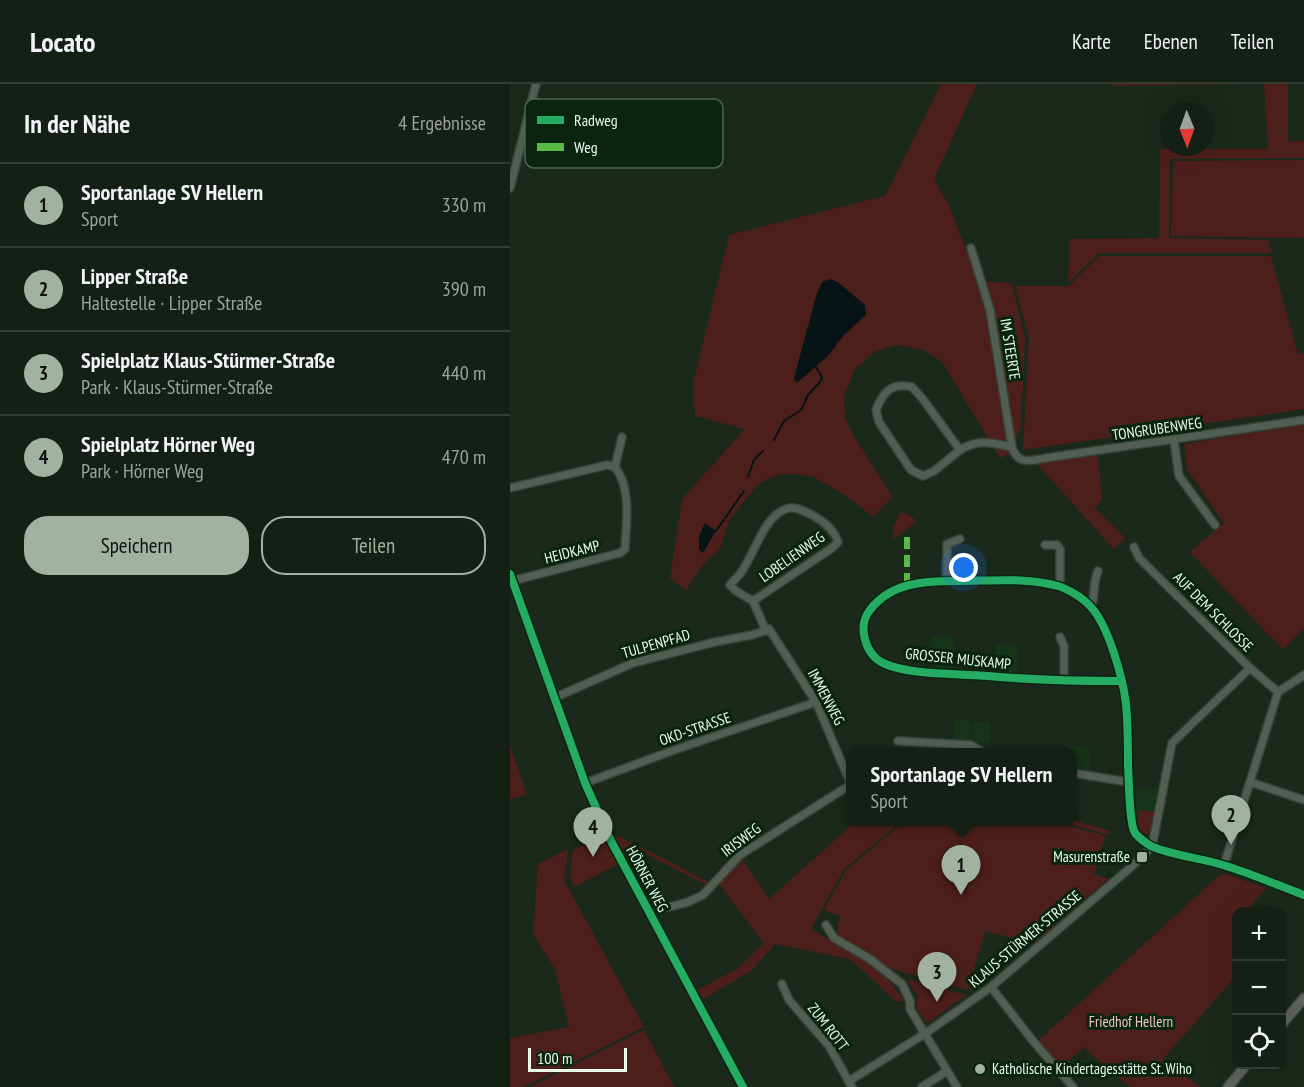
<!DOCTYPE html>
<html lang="de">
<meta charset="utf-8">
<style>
body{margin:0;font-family:"PT Sans Narrow",sans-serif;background:#212c22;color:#f1f3f6}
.controls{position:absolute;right:18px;bottom:18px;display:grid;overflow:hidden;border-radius:12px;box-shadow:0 6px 24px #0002}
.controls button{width:54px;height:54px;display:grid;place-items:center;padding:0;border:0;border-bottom:2px solid #333d34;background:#141f15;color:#f1f3f6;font:30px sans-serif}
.compass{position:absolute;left:650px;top:18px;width:54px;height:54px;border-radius:50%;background:#141f15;box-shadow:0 6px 24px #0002;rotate:179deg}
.scale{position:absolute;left:18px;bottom:15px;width:99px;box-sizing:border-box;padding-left:6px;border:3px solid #e9faea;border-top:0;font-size:16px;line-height:21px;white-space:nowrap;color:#e9faea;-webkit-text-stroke:4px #09250f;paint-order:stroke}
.you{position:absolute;left:454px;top:484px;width:21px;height:21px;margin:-15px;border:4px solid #fff;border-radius:50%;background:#1a73e8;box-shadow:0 0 0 9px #1a73e833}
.badge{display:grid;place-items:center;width:39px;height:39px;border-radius:50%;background:#a1b1a2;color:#111;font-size:20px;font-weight:700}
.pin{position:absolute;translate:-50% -50px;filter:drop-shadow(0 2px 3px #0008)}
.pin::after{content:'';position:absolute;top:32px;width:21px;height:18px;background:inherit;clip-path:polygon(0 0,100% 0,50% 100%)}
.popup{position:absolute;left:336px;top:664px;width:231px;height:78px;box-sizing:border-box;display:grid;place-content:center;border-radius:12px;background:#141f15;filter:drop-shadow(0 2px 4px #0005);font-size:20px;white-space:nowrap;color:#9da2a0}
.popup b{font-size:22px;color:#f1f3f6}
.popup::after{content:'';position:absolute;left:50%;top:100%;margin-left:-12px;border:12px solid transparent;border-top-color:#141f15}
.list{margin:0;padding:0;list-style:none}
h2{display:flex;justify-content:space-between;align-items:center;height:78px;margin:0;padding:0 24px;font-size:26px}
h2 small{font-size:20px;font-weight:400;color:#9da2a0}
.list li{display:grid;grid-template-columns:39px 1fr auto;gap:18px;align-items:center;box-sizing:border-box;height:84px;padding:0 24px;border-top:2px solid #333d34}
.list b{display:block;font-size:22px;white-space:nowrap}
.list p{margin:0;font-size:20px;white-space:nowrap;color:#9da2a0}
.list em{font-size:20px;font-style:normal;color:#9da2a0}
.actions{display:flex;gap:12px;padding:18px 24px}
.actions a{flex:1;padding:14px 0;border:2px solid #a1b1a2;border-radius:24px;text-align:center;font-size:21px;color:#a1b1a2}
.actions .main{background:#a1b1a2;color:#111}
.icon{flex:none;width:33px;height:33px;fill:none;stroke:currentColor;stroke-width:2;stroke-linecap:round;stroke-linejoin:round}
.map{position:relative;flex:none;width:794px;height:1003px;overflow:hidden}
header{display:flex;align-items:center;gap:36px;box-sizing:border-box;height:84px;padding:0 30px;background:#141f15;border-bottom:2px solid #333d34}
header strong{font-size:28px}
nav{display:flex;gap:33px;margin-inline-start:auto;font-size:21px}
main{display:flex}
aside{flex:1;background:#141f15}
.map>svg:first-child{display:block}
.built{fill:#153419}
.green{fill:#4d1f1a}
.water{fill:#071415}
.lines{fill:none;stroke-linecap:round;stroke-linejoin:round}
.stream{stroke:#071415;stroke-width:2}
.minor-casing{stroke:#374339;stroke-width:10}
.major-casing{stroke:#374339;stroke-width:12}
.minor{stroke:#525d54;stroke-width:7}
.major{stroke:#5f6360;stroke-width:9}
.quiet{stroke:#58b947;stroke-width:6;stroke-dasharray:12 6;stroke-linecap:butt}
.cycleway-casing{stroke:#09250f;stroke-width:11}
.cycleway{stroke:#26ab63;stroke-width:8}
.poi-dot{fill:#a1b1a2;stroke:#09250f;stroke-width:2}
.labels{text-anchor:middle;stroke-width:6;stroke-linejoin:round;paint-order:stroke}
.street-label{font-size:15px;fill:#e9faea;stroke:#09250f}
.poi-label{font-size:15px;fill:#e9faea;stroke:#09250f;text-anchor:end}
.park-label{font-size:15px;fill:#f1c5be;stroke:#09250f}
.key{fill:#09250f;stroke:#4c6551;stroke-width:1.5}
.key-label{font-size:16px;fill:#e9faea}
</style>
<header>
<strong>Locato</strong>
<nav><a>Karte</a><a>Ebenen</a><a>Teilen</a></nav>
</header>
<main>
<aside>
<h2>In der Nähe<small>4 Ergebnisse</small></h2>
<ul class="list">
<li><span class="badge">1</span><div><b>Sportanlage SV Hellern</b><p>Sport</p></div><em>330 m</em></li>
<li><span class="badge">2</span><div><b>Lipper Straße</b><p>Haltestelle · Lipper Straße</p></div><em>390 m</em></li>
<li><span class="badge">3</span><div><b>Spielplatz Klaus-Stürmer-Straße</b><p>Park · Klaus-Stürmer-Straße</p></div><em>440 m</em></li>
<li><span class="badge">4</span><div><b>Spielplatz Hörner Weg</b><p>Park · Hörner Weg</p></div><em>470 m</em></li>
</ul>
<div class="actions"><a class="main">Speichern</a><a>Teilen</a></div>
</aside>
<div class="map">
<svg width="794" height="1003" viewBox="0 0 794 1003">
<rect width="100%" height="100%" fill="#1a291c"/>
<!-- built -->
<g class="built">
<path d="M 422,552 L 444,552 L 444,586 L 422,584 Z"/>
<path d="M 486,560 L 507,561 L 508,589 L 485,588 Z"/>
<path d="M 445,636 L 461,637 L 461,659 L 444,659 Z"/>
<rect x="463" y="638" width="17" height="21"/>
<path d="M 560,662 L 579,663 L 579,687 L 562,685 Z"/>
<path d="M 625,705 L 649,705 L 646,727 L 626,727 Z"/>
</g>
<!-- green -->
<g class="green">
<path d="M 431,0 L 467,0 L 424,95 L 439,122 L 468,197 L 502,199 L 515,255 L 511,343 L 501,370 L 490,374 L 433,279 L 414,266 L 385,261 L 364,268 L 345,285 L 334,312 L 335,334 L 345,354 L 383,413 L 363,433 L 335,411 L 304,393 L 284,390 L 264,392 L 248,400 L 220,435 L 210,465 L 193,481 L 176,506 L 160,494 L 172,415 L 235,345 L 185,332 L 183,300 L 219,151 L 375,112 Z"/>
<path d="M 602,0 L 739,0 L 602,2 Z"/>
<path d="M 754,0 L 778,0 L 778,57 L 794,57 L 794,74 L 660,75 L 659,154 L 758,156 L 762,169 L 589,169 L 558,199 L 560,155 L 649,154 L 650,65 L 758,65 Z"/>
<path d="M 794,76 L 794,154 L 661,152 L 663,77 Z"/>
<path d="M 589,172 L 761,172 L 788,270 L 794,270 L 794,325 L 513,366 L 519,254 L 505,202 L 559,202 Z"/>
<path d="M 794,340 L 794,544 L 773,566 L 680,468 L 714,439 L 677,385 L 674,360 Z"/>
<path d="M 588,371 L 592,416 L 585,424 L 615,454 L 604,465 L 525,378 Z"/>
<path d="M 390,429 L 396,429 L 407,437 L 384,455 C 380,445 386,438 390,429 Z"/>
<path d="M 0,661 L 17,711 L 0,715 Z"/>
<path d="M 626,727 L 646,727 L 641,748 L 637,751 L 629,746 Z"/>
<path d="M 562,736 L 600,747 L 599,751 L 553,738 Z"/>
<path d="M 345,738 L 391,738 L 334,785 L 301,845 C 334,865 375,883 394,917 L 387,918 L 340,875 L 265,860 L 242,886 L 192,916 L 187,906 L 227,885 L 254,859 L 209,800 L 231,773 L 259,815 Z"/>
<path d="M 394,738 L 546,738 L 595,752 L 584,790 L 598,795 L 524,860 L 475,847 L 458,906 L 375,883 L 326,852 L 330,832 L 314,826 L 336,786 Z"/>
<path d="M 103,750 L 131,763 L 198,798 L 196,801 L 136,770 L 118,778 Z"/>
<path d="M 92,752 L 108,780 L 64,803 L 60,795 L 63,766 Z"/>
<path d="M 58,765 L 54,796 L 134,943 L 14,1003 L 0,1003 L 0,954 L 59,943 L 45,885 L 23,850 L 28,780 Z"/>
<path d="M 712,789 L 756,804 L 736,827 L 726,828 L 726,892 L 653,975 L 690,1003 L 620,1003 L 573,963 L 551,984 L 528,957 Z"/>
<path d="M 397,895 L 456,911 L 417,939 L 406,923 L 408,913 Z"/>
<path d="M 134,946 L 164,1003 L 22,1003 L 22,1002 Z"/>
</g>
<!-- water -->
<g class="water">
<path d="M 320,195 L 329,199 L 355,221 L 356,231 L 335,250 L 317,273 L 288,298 L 286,298 L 284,294 L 306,212 L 312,198 Z"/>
<path d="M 195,439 L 206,447 L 193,469 L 189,465 L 189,452 Z"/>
</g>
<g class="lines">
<!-- stream -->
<g class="stream">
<path d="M 264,356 L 274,337 L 291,326 L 298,311 L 311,297 L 312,293 L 306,283"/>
<path d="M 238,393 L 244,376 L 253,367"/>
<path d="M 206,447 L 234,407"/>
</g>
<defs>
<g id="minor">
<path d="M 0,104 L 26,0"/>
<path d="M 461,164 L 480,226 L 502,363 C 508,384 526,375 542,373 L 794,336"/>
<path d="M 664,356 L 669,392 L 705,441"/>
<path d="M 450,366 L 424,387 L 413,392 L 401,386 L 369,338 L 366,326 C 373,308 382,298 402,303 L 412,314 L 450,366 C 470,354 481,359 502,363"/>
<path d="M 0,404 L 97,381 L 105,383"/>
<path d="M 535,461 L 547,461 L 550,465 L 550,502"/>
<path d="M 624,463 L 629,474 L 740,584 L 768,608"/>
<path d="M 0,490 L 75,699 L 101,757 L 233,1003"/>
<path d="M 2,497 L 110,469 L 115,465 C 116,438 122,405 105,383 L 112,353"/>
<path d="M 437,497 L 437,460 L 450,455"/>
<path d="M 243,517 L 322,464 L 328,458 C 324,445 313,437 302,431 C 294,427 285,422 276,425 C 253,433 244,472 230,490 C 227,494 223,497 220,501 L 226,507 L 243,517 L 256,547"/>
<path d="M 581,522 C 586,514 582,500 588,487"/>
<path d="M 550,553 L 554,562 L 554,597"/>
<path d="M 611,597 C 566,597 522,596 478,592 C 447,589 401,592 373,579 C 355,570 347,542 360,526 C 381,498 416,497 447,497 C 480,497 516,493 548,502 C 558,505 573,514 580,522 C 598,540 613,594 616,620 C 618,640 618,661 618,682 C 619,695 619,739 625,749 C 628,753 638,761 643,763 C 665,772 691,774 713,781 C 740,789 767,801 794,811"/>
<path d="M 44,614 L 123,579 L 205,558 L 242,551 L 259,545 L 306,618 L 340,698"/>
<path d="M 388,657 L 461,661 L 473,668"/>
<path d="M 562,689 L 619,698"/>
<path d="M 740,698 L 794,716"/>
<path d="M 75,699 L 167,665 L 306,618"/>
<path d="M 642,763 L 662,659 L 740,584"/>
<path d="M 714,781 L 768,608 L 794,591"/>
<path d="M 140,828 L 178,818 L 193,811 L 230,771 L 340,701"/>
<path d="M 316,841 L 324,854 L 360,875 L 392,900 L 400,917 L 400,925 L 447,1003"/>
<path d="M 272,900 L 279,916 L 319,962 L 342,1003"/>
<path d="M 481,903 L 523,957 L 563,1003"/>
<path d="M 339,997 L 416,949 L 481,903 L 620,784 L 642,763"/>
<path d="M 412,1003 L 437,987"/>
</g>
<g id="major">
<path d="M 772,940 L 794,914"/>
<path d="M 718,1003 L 737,980"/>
</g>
</defs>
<!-- minor casing -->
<use href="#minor" class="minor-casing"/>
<!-- major casing -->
<use href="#major" class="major-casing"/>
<!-- minor -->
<use href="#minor" class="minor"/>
<!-- major -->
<use href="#major" class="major"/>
<!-- quiet -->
<path class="quiet" d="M 397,501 L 397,450"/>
<defs>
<g id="cycleway">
<path d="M 0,490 L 75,699 L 101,757 L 233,1003"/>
<path d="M 611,597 C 566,597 522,596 478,592 C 447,589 401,592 373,579 C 355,570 347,542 360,526 C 381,498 416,497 447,497 C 480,497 516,493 548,502 C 558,505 573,514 580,522 C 598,540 613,594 616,620 C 618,640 618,661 618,682 C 619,695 619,739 625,749 C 628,753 638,761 643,763 C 665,772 691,774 713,781 C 740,789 767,801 794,811"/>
</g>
</defs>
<!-- cycleway casing -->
<use href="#cycleway" class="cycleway-casing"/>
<!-- cycleway -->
<use href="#cycleway" class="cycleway"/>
</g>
<!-- markers -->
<g class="poi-dot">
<rect x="626" y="767" width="12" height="12" rx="3"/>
<circle cx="470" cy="985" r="6"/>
</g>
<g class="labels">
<!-- street labels -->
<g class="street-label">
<text transform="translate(500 265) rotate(81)" y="5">IM STEERTE</text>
<text transform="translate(647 345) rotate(-8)" y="5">TONGRUBENWEG</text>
<text transform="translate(62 468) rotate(-14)" y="5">HEIDKAMP</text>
<text transform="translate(282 473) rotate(-35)" y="5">LOBELIENWEG</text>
<text transform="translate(703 528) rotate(45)" y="5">AUF DEM SCHLOSSE</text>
<text transform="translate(146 560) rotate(-16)" y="5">TULPENPFAD</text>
<text transform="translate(448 575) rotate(6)" y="5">GROSSER MUSKAMP</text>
<text transform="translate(316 613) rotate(62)" y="5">IMMENWEG</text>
<text transform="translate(185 645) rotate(-19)" y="5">OKD-STRASSE</text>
<text transform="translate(231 756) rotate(-37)" y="5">IRISWEG</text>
<text transform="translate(137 795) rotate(62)" y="5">HÖRNER WEG</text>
<text transform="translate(515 855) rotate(-40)" y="5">KLAUS-STÜRMER-STRASSE</text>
<text transform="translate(318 943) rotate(52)" y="5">ZUM ROTT</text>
</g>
<!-- poi labels -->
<g class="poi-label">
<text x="620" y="778">Masurenstraße</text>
<text x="482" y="990" text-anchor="start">Katholische Kindertagesstätte St. Wiho</text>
</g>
<!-- park labels -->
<g class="park-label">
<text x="621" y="943">Friedhof Hellern</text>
</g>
</g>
<!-- legend -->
<rect x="15" y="15" width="198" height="69" rx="9" class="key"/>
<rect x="27" y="32" width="27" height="8" fill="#26ab63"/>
<rect x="27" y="59" width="27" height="8" fill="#58b947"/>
<g class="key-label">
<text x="64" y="42">Radweg</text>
<text x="64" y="69">Weg</text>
</g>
</svg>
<div class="controls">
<button>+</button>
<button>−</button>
<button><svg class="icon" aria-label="locate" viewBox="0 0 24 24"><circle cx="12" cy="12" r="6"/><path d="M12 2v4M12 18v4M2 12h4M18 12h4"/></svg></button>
</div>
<svg class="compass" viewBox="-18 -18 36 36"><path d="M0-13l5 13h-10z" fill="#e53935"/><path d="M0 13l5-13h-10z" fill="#9da2a0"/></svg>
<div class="scale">100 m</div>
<div class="you"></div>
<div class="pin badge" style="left:451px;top:811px">1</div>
<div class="popup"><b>Sportanlage SV Hellern</b>Sport</div>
<div class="pin badge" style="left:721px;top:761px">2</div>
<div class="pin badge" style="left:427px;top:918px">3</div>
<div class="pin badge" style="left:83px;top:773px">4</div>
</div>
</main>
